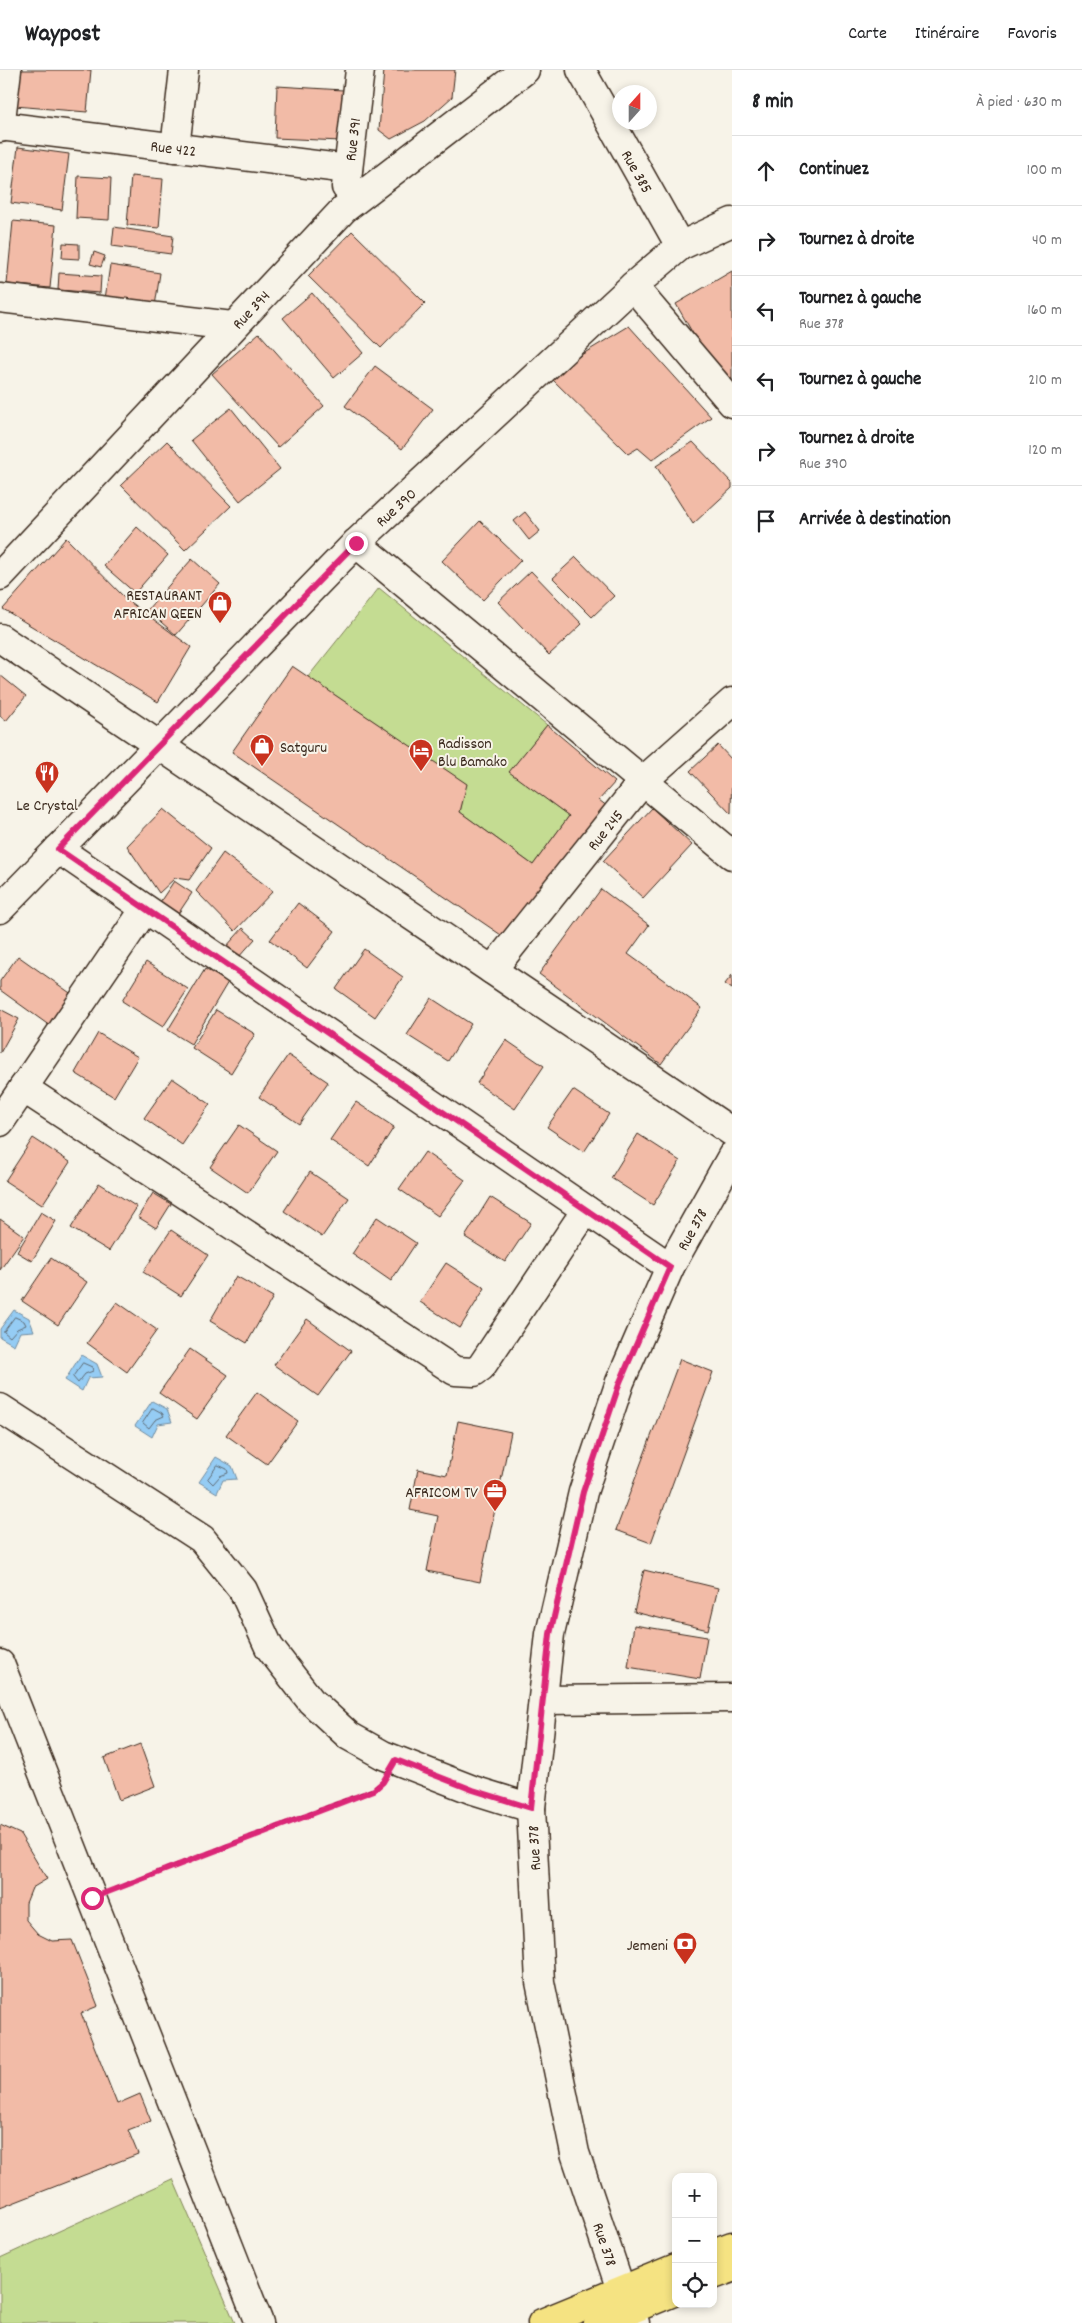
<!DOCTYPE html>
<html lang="fr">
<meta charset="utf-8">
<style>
body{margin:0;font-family:Dekko,sans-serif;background:#f2f2f2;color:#202124}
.controls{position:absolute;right:15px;bottom:15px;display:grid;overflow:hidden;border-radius:10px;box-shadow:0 2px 8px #0003}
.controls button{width:45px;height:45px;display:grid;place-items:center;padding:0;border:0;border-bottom:1px solid #e0e0e0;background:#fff;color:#202124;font:25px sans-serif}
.compass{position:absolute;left:612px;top:15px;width:45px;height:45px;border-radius:50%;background:#fff;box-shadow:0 2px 8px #0003;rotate:21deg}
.stop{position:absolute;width:15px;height:15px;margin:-11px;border:4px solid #db2777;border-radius:50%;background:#fff}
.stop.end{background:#db2777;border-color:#fff;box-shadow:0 1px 5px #0008}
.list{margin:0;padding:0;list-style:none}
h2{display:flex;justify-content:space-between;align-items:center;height:65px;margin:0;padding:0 20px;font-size:21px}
h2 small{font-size:16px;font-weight:400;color:#757577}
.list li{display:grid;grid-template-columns:32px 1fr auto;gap:15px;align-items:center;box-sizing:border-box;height:70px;padding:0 20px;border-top:1px solid #e0e0e0}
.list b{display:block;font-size:19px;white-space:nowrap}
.list p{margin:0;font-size:16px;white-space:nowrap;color:#757577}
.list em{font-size:16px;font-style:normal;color:#757577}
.icon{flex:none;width:28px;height:28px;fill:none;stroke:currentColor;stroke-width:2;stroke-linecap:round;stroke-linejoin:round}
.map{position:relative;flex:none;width:732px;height:2253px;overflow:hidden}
header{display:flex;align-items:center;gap:30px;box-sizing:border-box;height:70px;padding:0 25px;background:#fff;border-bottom:1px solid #e0e0e0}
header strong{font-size:24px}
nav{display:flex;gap:28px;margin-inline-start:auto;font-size:18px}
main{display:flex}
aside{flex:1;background:#fff}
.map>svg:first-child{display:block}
.green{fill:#c4dc92;stroke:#808358}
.water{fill:#95ccf4;stroke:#718b9e}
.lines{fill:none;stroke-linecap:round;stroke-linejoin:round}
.shore{stroke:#5f6b74;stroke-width:1}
.building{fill:#f2bba7;stroke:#3b2a1e}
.minor-casing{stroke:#3b2a1e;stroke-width:31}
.major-casing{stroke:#3b2a1e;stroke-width:31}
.path{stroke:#3b2a1e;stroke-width:3;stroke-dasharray:5 4;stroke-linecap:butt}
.minor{stroke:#f7f3e8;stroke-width:28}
.major{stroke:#f5e382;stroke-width:28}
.route{stroke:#db2777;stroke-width:6}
.labels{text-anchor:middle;stroke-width:4;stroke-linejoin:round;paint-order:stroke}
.street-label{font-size:16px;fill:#3b2a1e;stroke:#f7f3e8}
.poi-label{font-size:16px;fill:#3b2a1e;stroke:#f7f3e8;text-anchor:end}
</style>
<header>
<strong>Waypost</strong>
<nav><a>Carte</a><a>Itinéraire</a><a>Favoris</a></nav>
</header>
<main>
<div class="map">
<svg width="732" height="2253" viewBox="0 0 732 2253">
<rect width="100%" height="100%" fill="#f7f3e8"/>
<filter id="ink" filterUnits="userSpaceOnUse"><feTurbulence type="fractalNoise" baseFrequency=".02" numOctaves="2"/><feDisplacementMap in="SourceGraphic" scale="10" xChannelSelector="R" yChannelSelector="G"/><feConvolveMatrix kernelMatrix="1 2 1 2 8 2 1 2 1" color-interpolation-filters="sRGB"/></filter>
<g filter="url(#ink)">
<!-- green -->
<g class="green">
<path d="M 379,518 L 547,655 L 510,702 L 569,746 L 533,795 L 460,742 L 466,714 L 308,607 Z"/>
<path d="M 173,2109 L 235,2253 L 0,2253 L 0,2188 Z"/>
</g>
<!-- water -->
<g class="water">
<path d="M 14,1240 L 29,1248 L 34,1261 L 20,1262 L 14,1275 L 0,1267 L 0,1259 Z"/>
<path d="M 81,1285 L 97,1294 L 102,1307 L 88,1308 L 82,1321 L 65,1310 Z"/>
<path d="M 152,1331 L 167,1339 L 172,1352 L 158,1354 L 152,1367 L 135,1356 Z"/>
<path d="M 216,1387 L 232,1396 L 237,1409 L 223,1410 L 217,1423 L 199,1412 Z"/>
</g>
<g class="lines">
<!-- shore -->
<g class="shore">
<path d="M 15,1247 L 24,1251 L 26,1255 L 17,1259 L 10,1267 L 4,1262 Z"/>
<path d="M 83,1293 L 92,1297 L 93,1301 L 85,1304 L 78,1313 L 73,1307 Z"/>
<path d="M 153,1338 L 162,1343 L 164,1346 L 155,1350 L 149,1358 L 143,1353 Z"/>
<path d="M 218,1395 L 227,1399 L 228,1403 L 220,1406 L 213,1414 L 208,1409 Z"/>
</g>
</g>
<!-- building -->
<g class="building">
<path d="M 18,0 L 91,0 L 87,42 L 15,36 Z"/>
<path d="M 384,0 L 455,0 L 452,27 L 425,51 L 391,69 L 379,60 Z"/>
<path d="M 277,16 L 343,20 L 341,71 L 275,68 Z"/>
<path d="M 18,77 L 69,84 L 62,140 L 11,133 Z"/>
<path d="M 78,106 L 111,108 L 109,150 L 76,148 Z"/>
<path d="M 131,106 L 163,109 L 159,158 L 127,155 Z"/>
<path d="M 13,151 L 56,155 L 50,218 L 7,214 Z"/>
<path d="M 114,157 L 173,166 L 171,184 L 112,176 Z"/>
<path d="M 352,161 L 425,233 L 381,278 L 308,206 Z"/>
<path d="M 63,173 L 79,174 L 79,189 L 62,188 Z"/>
<path d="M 94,182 L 105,186 L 101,197 L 90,194 Z"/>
<path d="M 110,195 L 160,203 L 155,236 L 105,229 Z"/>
<path d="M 732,201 L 732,320 L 727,323 L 676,234 Z"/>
<path d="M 59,203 L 101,206 L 100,223 L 58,220 Z"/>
<path d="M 312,223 L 363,283 L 334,308 L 283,248 Z"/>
<path d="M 629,256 L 711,347 L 652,390 L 638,378 L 628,384 L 548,305 Z"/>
<path d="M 259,263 L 324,336 L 278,377 L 212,304 Z"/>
<path d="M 375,296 L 433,339 L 402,379 L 345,336 Z"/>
<path d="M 231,338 L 280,399 L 240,431 L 191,370 Z"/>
<path d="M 167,371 L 231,436 L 185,480 L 121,415 Z"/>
<path d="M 693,372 L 732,413 L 732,418 L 693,454 L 656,396 Z"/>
<path d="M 525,442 L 540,461 L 529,470 L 514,451 Z"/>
<path d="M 480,451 L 521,490 L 483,530 L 442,491 Z"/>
<path d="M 137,457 L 168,485 L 135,523 L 104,496 Z"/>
<path d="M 66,468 L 127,530 L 191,577 L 158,632 L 3,539 Z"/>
<path d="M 576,487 L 614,526 L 592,547 L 553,508 Z"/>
<path d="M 192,489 L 220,514 L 176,565 L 147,540 Z"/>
<path d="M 531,501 L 582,554 L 549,585 L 498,532 Z"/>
<path d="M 292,596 L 467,714 L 460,742 L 533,795 L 569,746 L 509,702 L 547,655 L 615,712 L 599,730 L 608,737 L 504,867 L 232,682 Z"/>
<path d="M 0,605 L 26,626 L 6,651 L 0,646 Z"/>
<path d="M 718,675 L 732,690 L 731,744 L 690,701 Z"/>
<path d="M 652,738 L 692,775 L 643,828 L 603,791 Z"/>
<path d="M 163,739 L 211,778 L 189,810 L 175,808 L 159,823 L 127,776 Z"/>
<path d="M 223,783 L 273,821 L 235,861 L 196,821 Z"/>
<path d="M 174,811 L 192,823 L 176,847 L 158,835 Z"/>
<path d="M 601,819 L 649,855 L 628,884 L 702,938 L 661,994 L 539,904 Z"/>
<path d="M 298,833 L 335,861 L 307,898 L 270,870 Z"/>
<path d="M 243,858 L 255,869 L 237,889 L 225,878 Z"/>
<path d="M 364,879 L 403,907 L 375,947 L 336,919 Z"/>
<path d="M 18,886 L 73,925 L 50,956 L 0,920 L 0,911 Z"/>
<path d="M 146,892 L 188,919 L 163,957 L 122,931 Z"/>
<path d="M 205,899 L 228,912 L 191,974 L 168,960 Z"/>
<path d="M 732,905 L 732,919 L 725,914 Z"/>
<path d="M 431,928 L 471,954 L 448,991 L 407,965 Z"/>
<path d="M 0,939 L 19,949 L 0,983 Z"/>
<path d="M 216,940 L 255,964 L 231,1003 L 192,978 Z"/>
<path d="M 98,963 L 138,987 L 114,1027 L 75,1003 Z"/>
<path d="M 506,970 L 544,996 L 515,1039 L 477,1013 Z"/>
<path d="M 288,985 L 328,1012 L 299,1054 L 259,1027 Z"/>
<path d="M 172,1008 L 210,1034 L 182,1075 L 144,1048 Z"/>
<path d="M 573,1020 L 609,1044 L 584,1082 L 547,1057 Z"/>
<path d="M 356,1032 L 394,1057 L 369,1096 L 330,1070 Z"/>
<path d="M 239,1055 L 277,1081 L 248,1123 L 210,1097 Z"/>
<path d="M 638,1064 L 680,1091 L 653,1135 L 611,1108 Z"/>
<path d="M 33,1068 L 70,1092 L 42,1135 L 5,1111 Z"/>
<path d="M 425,1082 L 465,1110 L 438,1146 L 399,1119 Z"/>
<path d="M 310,1102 L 349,1128 L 322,1167 L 284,1141 Z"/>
<path d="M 99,1113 L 137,1137 L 109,1181 L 71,1158 Z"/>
<path d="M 153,1123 L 171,1134 L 156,1158 L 138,1147 Z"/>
<path d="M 490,1127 L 531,1153 L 505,1192 L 465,1167 Z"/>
<path d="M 41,1142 L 56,1151 L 32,1191 L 17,1182 Z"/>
<path d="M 377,1147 L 416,1173 L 391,1211 L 352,1184 Z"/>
<path d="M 0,1149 L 24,1166 L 0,1200 Z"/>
<path d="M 171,1160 L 208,1185 L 181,1226 L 143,1202 Z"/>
<path d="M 51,1188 L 87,1212 L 58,1255 L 22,1231 Z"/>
<path d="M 446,1193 L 485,1218 L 460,1258 L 420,1232 Z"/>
<path d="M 236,1206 L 273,1227 L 247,1273 L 210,1251 Z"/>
<path d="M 117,1232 L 157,1260 L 127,1302 L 87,1273 Z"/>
<path d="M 307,1249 L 351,1281 L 318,1326 L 274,1295 Z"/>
<path d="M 190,1279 L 228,1305 L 197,1349 L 159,1323 Z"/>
<path d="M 680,1289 L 713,1302 L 651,1473 L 616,1460 Z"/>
<path d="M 257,1322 L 298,1351 L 267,1394 L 226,1365 Z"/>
<path d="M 458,1351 L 511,1362 L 480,1512 L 427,1501 L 438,1446 L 410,1440 L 418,1399 L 447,1405 Z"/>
<path d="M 644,1500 L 718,1518 L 708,1560 L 634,1542 Z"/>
<path d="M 634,1555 L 707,1567 L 700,1609 L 628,1597 Z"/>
<path d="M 140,1674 L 155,1716 L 119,1730 L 104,1688 Z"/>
<path d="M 0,1755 L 20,1764 L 47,1809 L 32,1818 L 26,1833 L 26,1850 L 38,1864 L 52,1871 L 72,1870 L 98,1936 L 81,1943 L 117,2034 L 140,2024 L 151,2051 L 128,2060 L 138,2084 L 0,2138 Z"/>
</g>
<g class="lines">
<defs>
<g id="minor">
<path id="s1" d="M 581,0 L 680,176"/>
<path id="s2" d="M 0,56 L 348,99"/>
<path d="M 0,58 L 7,0"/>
<path d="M 175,78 L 184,0"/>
<path id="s3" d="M 346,117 L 360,0"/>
<path d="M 633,216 L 732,333"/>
<path d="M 0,228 L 232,256"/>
<path d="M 356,473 L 732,785"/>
<path id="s4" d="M 0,506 L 344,139 L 525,0"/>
<path d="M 0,568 L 732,1062"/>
<path d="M 58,779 L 670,1197"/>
<path id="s5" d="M 0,839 L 356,473 L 633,216 L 680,176 L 732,152"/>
<path id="s6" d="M 492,900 L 643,711 L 732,632"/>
<path d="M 23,1018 L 455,1301 L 474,1302 L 481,1297 L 586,1140"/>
<path d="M 0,1052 L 145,839"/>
<path d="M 0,1338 L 202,1469 L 243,1520 L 269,1577 L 311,1631 L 349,1666 L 383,1685 L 473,1720 L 531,1738"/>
<path d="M 0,1594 L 259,2253"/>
<path d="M 543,1630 L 732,1628"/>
<path id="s7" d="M 635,2253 L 621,2220 L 575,2083 L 540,1912 L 531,1738 L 550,1564 L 583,1422 L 620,1312 L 670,1197 L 732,1086"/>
</g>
<g id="major">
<path d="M 713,2183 L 732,2176"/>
<path d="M 713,2205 L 732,2198"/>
<path d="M 542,2253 L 676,2198"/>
<path d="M 598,2253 L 676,2221"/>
</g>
</defs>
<!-- minor casing -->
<use href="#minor" class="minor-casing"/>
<!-- major casing -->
<use href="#major" class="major-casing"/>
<!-- path -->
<path class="path" d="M 115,1819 L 374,1719 L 383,1712"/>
<!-- minor -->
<use href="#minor" class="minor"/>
<!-- major -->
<use href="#major" class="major"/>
</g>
</g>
<g class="lines" filter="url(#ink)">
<!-- route -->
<path class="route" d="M 92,1828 L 374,1720 L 383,1712 L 396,1690 L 473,1720 L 531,1738 L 550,1564 L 583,1422 L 620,1312 L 670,1197 L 58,779 L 356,473"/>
</g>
<!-- icons -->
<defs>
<symbol id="shop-pin" viewBox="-11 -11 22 30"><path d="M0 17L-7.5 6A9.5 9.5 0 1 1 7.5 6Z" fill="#c8321e" stroke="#f7f3e8"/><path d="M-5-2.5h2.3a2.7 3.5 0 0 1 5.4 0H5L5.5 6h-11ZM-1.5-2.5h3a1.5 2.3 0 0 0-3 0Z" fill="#fff"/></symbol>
<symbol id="hotel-pin" viewBox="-11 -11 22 30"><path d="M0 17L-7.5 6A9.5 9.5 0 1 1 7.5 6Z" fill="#c8321e" stroke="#f7f3e8"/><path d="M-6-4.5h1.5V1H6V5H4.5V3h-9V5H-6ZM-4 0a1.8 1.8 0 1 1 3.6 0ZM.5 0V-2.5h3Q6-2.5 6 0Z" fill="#fff"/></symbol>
<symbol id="restaurant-pin" viewBox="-11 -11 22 30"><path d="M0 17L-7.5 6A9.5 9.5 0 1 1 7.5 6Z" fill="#c8321e" stroke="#f7f3e8"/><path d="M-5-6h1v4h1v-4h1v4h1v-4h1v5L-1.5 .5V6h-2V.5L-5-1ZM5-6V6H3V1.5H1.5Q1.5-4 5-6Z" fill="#fff"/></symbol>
<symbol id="office-pin" viewBox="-11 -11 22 30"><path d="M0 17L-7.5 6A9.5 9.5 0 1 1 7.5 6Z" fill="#c8321e" stroke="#f7f3e8"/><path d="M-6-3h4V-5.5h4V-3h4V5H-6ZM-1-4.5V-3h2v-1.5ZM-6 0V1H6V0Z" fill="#fff"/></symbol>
<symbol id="bank-pin" viewBox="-11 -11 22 30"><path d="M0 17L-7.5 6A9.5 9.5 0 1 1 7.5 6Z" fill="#c8321e" stroke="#f7f3e8"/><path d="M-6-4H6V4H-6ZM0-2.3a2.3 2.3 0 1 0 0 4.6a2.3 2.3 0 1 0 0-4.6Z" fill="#fff"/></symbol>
</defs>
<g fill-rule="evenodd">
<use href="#shop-pin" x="206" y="519" width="28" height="38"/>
<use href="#shop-pin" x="248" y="662" width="28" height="38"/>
<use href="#hotel-pin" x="407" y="667" width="28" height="38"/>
<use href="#restaurant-pin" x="33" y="689" width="28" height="38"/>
<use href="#office-pin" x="481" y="1407" width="28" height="38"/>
<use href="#bank-pin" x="671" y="1860" width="28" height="38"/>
</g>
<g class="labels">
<!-- street labels -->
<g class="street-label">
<text dy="6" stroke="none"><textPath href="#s3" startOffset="48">Rue 391</textPath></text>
<text dy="6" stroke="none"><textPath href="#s2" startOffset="175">Rue 422</textPath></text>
<text dy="6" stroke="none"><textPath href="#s1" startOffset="116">Rue 385</textPath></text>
<text dy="6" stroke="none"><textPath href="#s4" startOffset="366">Rue 394</textPath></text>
<text dy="6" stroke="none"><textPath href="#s5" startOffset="564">Rue 390</textPath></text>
<text dy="6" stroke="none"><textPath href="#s6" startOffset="180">Rue 245</textPath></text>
<text dy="6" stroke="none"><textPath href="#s7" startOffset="1135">Rue 378</textPath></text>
<text transform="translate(533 1778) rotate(-93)" y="6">Rue 378</text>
<text transform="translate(606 2174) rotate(71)" y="6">Rue 378</text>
</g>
<!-- poi labels -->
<g class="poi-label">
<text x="202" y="530">RESTAURANT<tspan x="202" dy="18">AFRICAN QEEN</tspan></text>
<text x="438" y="678" text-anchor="start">Radisson<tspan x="438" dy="18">Blu Bamako</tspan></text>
<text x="280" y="682" text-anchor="start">Satguru</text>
<text x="47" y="740" text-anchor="middle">Le Crystal</text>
<text x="478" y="1427">AFRICOM TV</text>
<text x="668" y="1880">Jemeni</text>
</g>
</g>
</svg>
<div class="controls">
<button>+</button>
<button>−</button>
<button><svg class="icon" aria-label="locate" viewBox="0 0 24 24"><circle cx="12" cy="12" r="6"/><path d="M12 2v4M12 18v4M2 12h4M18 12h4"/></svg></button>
</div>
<svg class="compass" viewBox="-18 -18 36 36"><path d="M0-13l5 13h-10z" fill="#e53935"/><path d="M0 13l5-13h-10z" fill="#757577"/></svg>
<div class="stop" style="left:92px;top:1828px"></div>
<div class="stop end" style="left:356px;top:473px"></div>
</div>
<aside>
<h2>8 min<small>À pied · 630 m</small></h2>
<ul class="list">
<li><svg class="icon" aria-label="ahead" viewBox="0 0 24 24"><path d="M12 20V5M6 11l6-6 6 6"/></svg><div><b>Continuez</b></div><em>100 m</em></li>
<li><svg class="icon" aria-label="right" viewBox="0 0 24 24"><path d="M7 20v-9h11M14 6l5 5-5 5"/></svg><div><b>Tournez à droite</b></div><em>40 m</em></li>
<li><svg class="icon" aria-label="left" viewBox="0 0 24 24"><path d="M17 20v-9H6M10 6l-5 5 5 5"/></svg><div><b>Tournez à gauche</b><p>Rue 378</p></div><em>160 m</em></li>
<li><svg class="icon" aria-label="left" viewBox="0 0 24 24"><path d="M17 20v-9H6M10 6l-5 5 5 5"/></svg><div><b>Tournez à gauche</b></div><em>210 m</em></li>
<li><svg class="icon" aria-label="right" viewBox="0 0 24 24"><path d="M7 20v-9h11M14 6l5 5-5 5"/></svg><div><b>Tournez à droite</b><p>Rue 390</p></div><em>120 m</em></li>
<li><svg class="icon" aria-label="arrive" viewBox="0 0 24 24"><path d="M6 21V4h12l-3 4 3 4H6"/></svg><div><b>Arrivée à destination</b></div></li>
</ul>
</aside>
</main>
